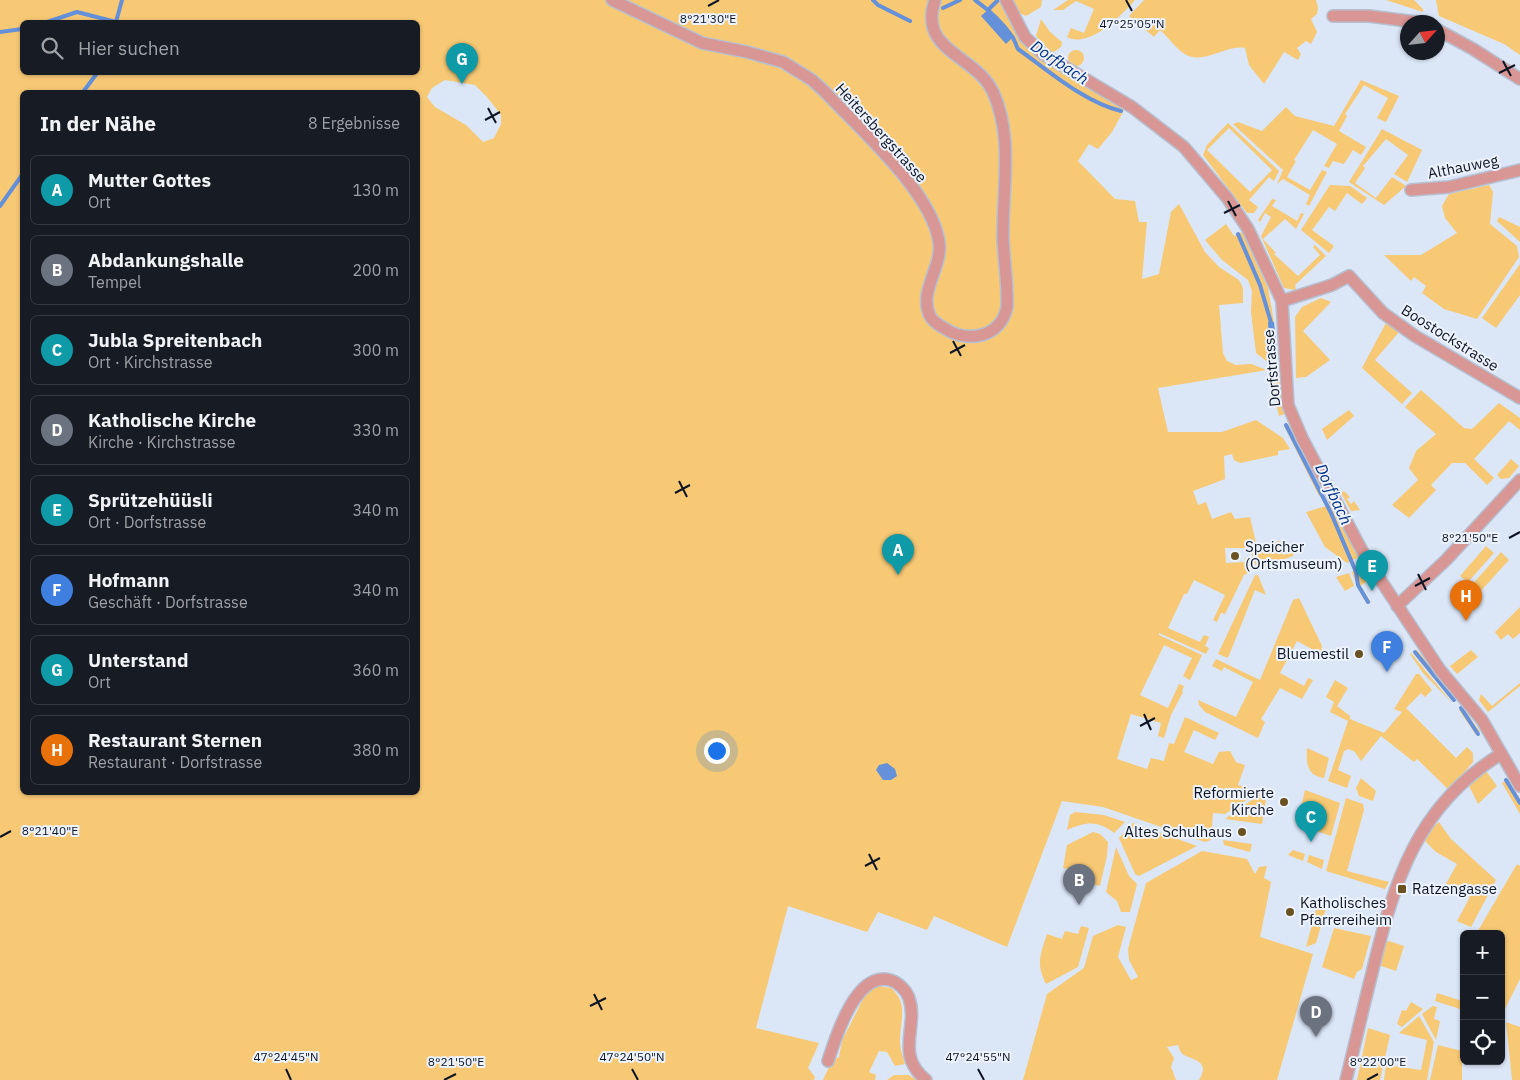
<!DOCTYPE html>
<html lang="de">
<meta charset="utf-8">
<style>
body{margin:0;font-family:"IBM Plex Sans",sans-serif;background:#242831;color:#f1f3f6}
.controls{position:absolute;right:15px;bottom:15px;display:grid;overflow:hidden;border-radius:8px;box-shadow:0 1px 4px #0004}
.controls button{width:45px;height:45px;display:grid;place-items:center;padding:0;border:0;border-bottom:1px solid #363941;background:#171b24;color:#f1f3f6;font:25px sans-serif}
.compass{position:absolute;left:1400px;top:15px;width:45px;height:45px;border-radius:50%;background:#171b24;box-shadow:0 1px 4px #0004;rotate:63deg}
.you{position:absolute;left:716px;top:750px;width:18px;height:18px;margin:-12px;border:4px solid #fff;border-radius:50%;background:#1a73e8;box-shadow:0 0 0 8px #1a73e833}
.badge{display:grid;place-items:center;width:32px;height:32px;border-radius:50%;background:#b4aa97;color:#fff;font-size:16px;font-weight:700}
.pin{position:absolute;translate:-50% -41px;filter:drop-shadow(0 1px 2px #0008)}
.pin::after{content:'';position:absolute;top:26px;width:18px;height:15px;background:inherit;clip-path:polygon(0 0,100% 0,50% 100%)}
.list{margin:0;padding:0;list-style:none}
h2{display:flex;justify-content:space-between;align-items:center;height:65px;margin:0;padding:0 20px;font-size:21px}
h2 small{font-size:16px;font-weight:400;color:#9ea1a6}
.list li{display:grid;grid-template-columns:32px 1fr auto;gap:15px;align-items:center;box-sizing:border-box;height:70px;margin:0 10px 10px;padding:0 10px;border:1px solid #363941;border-radius:8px}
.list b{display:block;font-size:19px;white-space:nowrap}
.list p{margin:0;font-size:16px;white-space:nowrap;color:#9ea1a6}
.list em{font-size:16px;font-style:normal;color:#9ea1a6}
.icon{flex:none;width:28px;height:28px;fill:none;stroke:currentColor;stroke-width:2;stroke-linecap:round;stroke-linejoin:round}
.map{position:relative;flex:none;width:1520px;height:1080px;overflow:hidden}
.search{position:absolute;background:#171b24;box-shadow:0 1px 4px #0004;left:20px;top:20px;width:400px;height:55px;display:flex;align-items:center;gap:12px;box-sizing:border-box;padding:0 18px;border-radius:8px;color:#9ea1a6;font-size:19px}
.panel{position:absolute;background:#171b24;box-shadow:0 1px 4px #0004;left:20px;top:90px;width:400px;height:705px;border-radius:8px}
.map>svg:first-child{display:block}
.green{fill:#f7c975;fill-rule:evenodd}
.water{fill:#6590da}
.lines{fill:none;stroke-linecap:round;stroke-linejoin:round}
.stream{stroke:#6590da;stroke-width:4}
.street-casing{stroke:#b6c0d1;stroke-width:14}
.street{stroke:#d89694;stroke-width:11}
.ticks{fill:none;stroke:#0d1524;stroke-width:2}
.poi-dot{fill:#6a5122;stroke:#edf3fc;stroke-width:2}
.labels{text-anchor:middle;stroke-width:4;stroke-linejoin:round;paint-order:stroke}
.street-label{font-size:15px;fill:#0d1524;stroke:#edf3fc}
.poi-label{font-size:15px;fill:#0d1524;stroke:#edf3fc;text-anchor:start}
.water-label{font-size:16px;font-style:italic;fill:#002f84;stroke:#edf3fc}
.ticks-label{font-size:12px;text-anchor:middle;fill:#0d1524;stroke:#edf3fc;stroke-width:4;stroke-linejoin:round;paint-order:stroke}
</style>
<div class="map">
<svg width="1520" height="1080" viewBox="0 0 1520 1080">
<rect width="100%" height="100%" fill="#dbe6f7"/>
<!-- green -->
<g class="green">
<path d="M 0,0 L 999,0 L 1015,32 L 1029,51 L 1124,110 L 1112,132 L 1098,149 L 1089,144 L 1078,161 L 1115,199 L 1135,201 L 1139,222 L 1147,222 L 1142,279 L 1159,274 L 1171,212 L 1179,204 L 1205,252 L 1219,267 L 1239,280 L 1243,288 L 1243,303 L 1219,305 L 1223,353 L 1227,361 L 1236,365 L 1251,364 L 1267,370 L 1158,388 L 1168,432 L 1222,432 L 1256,420 L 1283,438 L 1290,449 L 1278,451 L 1278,455 L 1240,463 L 1234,460 L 1232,454 L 1224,456 L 1225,479 L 1193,491 L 1198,505 L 1206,502 L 1212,519 L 1231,512 L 1235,519 L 1250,517 L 1256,543 L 1252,548 L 1225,548 L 1226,563 L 1245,562 L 1245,558 L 1248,558 L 1252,571 L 1244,575 L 1225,614 L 1221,613 L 1217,622 L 1213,620 L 1225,595 L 1194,580 L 1187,594 L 1184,594 L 1168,628 L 1200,642 L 1204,635 L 1209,637 L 1205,646 L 1209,648 L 1206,654 L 1159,633 L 1159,635 L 1202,655 L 1190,680 L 1183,676 L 1192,658 L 1164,645 L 1140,695 L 1168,708 L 1179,684 L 1184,686 L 1182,691 L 1183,692 L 1171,715 L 1164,738 L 1158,736 L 1161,723 L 1131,714 L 1117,759 L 1147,769 L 1151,758 L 1164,761 L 1169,743 L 1174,744 L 1185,717 L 1219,733 L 1215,740 L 1194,730 L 1184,752 L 1213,764 L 1219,752 L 1230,751 L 1236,762 L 1245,765 L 1238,785 L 1255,791 L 1254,795 L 1225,814 L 1213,813 L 1211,840 L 1205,842 L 1103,807 L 1062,801 L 1007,947 L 934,916 L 927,930 L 878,912 L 867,932 L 788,906 L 756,1028 L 819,1043 L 808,1068 L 815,1077 L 814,1080 L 0,1080 ZM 22,22 L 418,22 L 418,72 L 22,72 ZM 445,80 L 475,85 L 487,97 L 501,115 L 501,124 L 494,138 L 483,142 L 466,125 L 435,107 L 427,97 L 432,88 ZM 22,92 L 418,92 L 418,792 L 22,792 Z"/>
<path d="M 1013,0 L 1042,0 L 1041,7 L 1026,16 L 1019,13 Z"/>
<path d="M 1068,0 L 1135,0 C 1122,15 1089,49 1067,37 L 1071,28 L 1084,33 L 1094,9 L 1076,1 L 1063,10 L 1053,10 Z"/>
<path d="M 1144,0 L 1316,0 L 1318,7 L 1317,14 L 1311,19 L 1317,32 L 1311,44 L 1306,41 L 1297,48 L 1301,54 L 1298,60 L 1284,52 L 1264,84 L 1249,65 L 1245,48 C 1225,44 1203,67 1183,53 C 1175,47 1168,37 1160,30 L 1154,37 L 1129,16 Z"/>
<path d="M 1386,0 L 1414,0 L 1423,9 L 1423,12 Z"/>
<path d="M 1436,0 L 1520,0 L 1520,55 L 1504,44 L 1439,16 Z"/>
<path d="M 1041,19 L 1050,32 L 1062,42 L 1061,47 L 1054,52 L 1050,51 L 1036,36 Z"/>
<circle cx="1076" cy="58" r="8"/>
<path d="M 1361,80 L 1399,96 L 1386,122 L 1377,118 L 1388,98 L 1364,85 L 1345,114 L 1347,116 L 1339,131 L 1366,147 L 1361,155 L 1353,150 L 1344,164 L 1333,161 L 1329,168 L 1324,166 L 1337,144 L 1313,130 L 1294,160 L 1296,161 L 1287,177 L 1310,190 L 1322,170 L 1327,172 L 1309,206 L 1306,204 L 1310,195 L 1283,179 L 1277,184 L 1283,170 L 1233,124 L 1238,122 L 1262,131 L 1286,107 L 1295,116 L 1334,126 Z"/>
<path d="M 1228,123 L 1279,171 L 1274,181 L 1269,177 L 1249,200 L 1258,207 L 1254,213 L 1247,213 L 1203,155 L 1207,145 ZM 1229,128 L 1272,170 L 1250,192 L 1207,150 Z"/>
<path d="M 1382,129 L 1422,150 L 1407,182 L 1394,174 L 1408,155 L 1386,139 L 1363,166 L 1365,168 L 1355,183 L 1376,198 L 1392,177 L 1406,186 L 1384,205 L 1349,182 Z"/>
<path d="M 1330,185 L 1350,186 L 1367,198 L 1362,204 L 1347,193 L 1335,211 L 1329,207 L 1312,230 L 1334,246 L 1329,253 L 1301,230 Z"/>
<path d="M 1489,185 L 1493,192 L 1490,224 L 1517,246 L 1519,257 L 1477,319 L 1444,309 L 1422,293 L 1426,286 L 1414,277 L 1411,281 L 1384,255 L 1421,255 L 1457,233 L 1445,218 L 1442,206 L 1449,194 Z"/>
<path d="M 1272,199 L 1276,200 L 1272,206 L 1297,221 L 1301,213 L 1304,214 L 1296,229 L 1285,219 L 1263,239 L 1276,253 L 1274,254 L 1298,276 L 1320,255 L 1313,247 L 1315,245 L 1326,256 L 1295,285 L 1296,290 L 1284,288 L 1261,236 L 1271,217 L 1265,213 L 1260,222 L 1258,220 Z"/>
<path d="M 1499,217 L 1520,227 L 1520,242 L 1497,221 Z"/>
<path d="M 1226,224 L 1234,236 L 1242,232 L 1268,288 L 1274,322 L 1268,322 L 1269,342 L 1267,342 L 1269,363 L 1256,353 L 1251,312 L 1252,291 L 1248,280 L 1222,260 L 1205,240 Z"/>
<path d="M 1520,264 L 1520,295 L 1496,328 L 1482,318 Z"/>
<path d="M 1321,298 L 1331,302 L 1303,331 L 1330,360 L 1306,377 L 1296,378 L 1295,317 L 1302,307 Z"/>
<path d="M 1386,323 L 1399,332 L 1375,360 L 1412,393 L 1402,404 L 1362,368 Z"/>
<path d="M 1273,375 L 1279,376 L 1285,414 L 1279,416 L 1270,378 Z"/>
<path d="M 1421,390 L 1464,428 L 1472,429 L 1499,403 L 1520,418 L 1520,430 L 1509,421 L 1474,459 L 1494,478 L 1487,485 L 1465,463 L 1452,463 L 1431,485 L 1436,490 L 1409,518 L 1392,505 L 1418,480 L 1409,468 L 1416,451 L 1436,434 L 1405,407 Z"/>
<path d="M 1349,410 L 1354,416 L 1327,440 L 1322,429 Z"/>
<path d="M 1288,424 L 1323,494 L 1319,496 L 1284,426 Z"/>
<path d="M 1511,459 L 1519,466 L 1509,478 L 1501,479 L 1497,475 Z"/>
<path d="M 1344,491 L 1350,497 L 1347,499 L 1351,504 L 1354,501 L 1360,510 L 1351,511 L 1341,493 Z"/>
<path d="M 1330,505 L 1359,557 L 1347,563 L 1325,547 L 1306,512 Z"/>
<path d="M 1280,541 L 1283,555 L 1294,552 L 1293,556 L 1257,569 L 1251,552 L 1261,546 Z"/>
<path d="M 1486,546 L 1494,553 L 1468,582 L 1460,576 Z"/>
<path d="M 1501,552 L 1509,560 L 1479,593 L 1471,586 Z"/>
<path d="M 1364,565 L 1372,578 L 1360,586 L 1371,602 L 1367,604 L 1357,587 L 1352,572 Z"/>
<path d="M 1349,573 L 1354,586 L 1345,591 L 1336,577 Z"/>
<path d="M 1255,575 L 1258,575 L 1266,595 L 1255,590 L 1228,658 L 1218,654 Z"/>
<path d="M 1299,598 L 1322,646 L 1321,654 L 1297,641 L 1280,673 L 1304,686 L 1308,678 L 1313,680 L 1302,699 L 1280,688 L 1261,719 L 1265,722 L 1258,738 L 1205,712 L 1199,705 L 1198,700 L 1236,717 L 1253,682 L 1224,667 L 1222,671 L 1212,666 L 1216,659 L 1260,680 L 1293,600 Z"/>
<path d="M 1520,607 L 1520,633 L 1513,639 L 1508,634 L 1501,640 L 1495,632 Z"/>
<path d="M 1417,650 L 1456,698 L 1453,702 L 1413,653 Z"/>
<path d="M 1471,650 L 1478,657 L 1457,674 L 1450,666 Z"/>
<path d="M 1411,653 L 1452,703 L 1423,673 L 1410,654 Z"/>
<path d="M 1416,674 L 1419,674 L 1432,690 L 1425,697 L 1421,693 L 1406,708 L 1456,758 L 1467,747 L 1473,753 L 1473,762 L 1449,790 L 1417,759 L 1414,762 L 1381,736 L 1361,761 L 1355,752 L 1349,749 L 1344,751 L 1338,770 L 1351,776 L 1347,788 L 1328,781 L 1348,721 L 1330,712 L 1334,702 L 1326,697 L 1335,680 L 1348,688 L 1337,706 L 1350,716 L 1350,719 L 1384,733 L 1402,712 L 1394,709 Z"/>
<path d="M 1520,683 L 1520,686 L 1488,712 L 1479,700 L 1481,694 L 1492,706 Z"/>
<path d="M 1462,706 L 1480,732 L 1476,735 L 1459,710 Z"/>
<path d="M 1307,748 L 1329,758 L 1324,778 C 1307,776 1306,763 1307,748 Z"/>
<path d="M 1486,771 L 1497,786 L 1478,804 L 1469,786 Z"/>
<path d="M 1361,778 L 1376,791 L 1373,801 L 1359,796 L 1356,788 Z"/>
<path d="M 1508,779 L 1520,799 L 1520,814 L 1502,783 Z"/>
<path d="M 1305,790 L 1340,803 L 1331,836 L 1297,824 Z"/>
<path d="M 1258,792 L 1267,793 L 1262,824 L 1225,819 L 1256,797 Z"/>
<path d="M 1346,798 L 1363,804 L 1364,810 L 1347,871 L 1389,882 L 1385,889 L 1326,871 Z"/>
<path d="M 1075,812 L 1104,815 L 1125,822 L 1114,833 C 1097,820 1086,822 1067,830 L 1070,815 Z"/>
<path d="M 1439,822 L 1451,839 L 1496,880 L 1471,927 L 1457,921 L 1470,897 L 1446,884 L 1457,864 L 1436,852 L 1425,841 L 1431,829 Z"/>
<path d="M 1133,823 L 1197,846 L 1139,876 L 1135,874 L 1119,838 Z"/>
<path d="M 1093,832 L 1100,834 L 1108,842 L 1107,856 L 1100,886 L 1078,880 L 1079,871 L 1063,868 L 1067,845 Z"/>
<path d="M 1223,840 L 1252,844 L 1250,852 L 1224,845 Z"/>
<path d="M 1116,847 L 1129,876 L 1137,884 L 1130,912 L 1121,912 L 1117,901 L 1106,892 Z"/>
<path d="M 1293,850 L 1305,854 L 1303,861 L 1288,855 Z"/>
<path d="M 1202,851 L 1247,859 L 1255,874 L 1259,867 L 1267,866 L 1264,878 L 1271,882 L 1260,937 L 1313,954 L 1277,1080 L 1199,1080 C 1211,1061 1193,1060 1184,1055 C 1180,1053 1179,1048 1178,1045 L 1167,1047 L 1174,1058 L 1171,1067 L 1176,1080 L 1023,1080 L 1047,994 L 1084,968 L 1093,936 L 1118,925 L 1126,927 L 1118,957 L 1131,980 L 1138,977 L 1129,960 L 1128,949 L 1146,883 Z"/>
<path d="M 1309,855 L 1324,860 L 1322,869 L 1307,862 Z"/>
<path d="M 1517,864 L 1520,866 L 1520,979 L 1504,1011 L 1501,1010 L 1501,934 L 1476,934 Z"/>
<path d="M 1308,900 L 1323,904 L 1326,908 L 1316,943 L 1306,947 L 1317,906 L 1307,903 Z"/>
<path d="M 1081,926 L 1089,928 L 1078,967 L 1046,984 C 1036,963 1040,956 1047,934 L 1062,939 L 1065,931 L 1078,934 Z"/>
<path d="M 1334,928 L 1371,936 L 1362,969 L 1357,972 L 1354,979 L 1322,967 Z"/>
<path d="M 1389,941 L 1404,946 L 1396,971 L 1381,966 L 1380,962 L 1384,943 Z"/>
<path d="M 878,986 L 891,988 C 909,1004 900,1020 900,1041 C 900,1049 903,1057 905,1064 L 895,1066 L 887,1052 L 879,1051 L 869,1072 L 876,1075 L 875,1080 L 823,1080 L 832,1061 L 839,1057 L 842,1041 L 868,989 Z"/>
<path d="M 1437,993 L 1462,1001 L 1460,1009 L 1435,1001 Z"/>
<path d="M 1411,1002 L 1423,1009 L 1402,1027 L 1397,1024 L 1402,1010 L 1406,1011 Z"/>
<path d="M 1433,1006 L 1437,1007 L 1434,1019 L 1440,1021 L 1436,1040 L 1422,1014 Z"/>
<path d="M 1419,1016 L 1434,1042 L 1427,1080 L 1384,1080 L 1386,1065 L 1421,1070 L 1427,1040 L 1399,1033 Z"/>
<path d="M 1506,1022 L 1520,1027 L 1520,1080 L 1512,1080 Z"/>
<path d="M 1368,1028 L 1390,1035 L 1380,1080 L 1357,1080 Z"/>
<path d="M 1438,1045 L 1462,1051 L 1462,1080 L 1430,1080 Z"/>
<path d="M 894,1075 L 909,1075 L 916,1080 L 887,1080 Z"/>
</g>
<!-- water -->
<g class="water">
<path d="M 989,9 L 1013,37 L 1006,44 L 981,16 Z"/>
<path d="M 1268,322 L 1274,322 L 1278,359 L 1268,361 L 1266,342 L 1269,342 Z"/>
<path d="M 887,763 L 895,769 L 897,776 L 891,780 L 883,780 L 876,770 L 879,765 Z"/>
</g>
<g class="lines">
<!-- stream -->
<g class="stream">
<path d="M 873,0 L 878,5 L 910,21"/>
<path d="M 975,0 C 989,10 1001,21 1011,35 C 1015,39 1015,44 1018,49 C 1049,71 1084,102 1121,111"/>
<path d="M 943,8 L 960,0"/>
<path d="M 989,9 L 998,0"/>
<path d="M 47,22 L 77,12 L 116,22 L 122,0"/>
<path d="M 0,32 L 22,29"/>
<path d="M 83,92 L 98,72"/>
<path d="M 0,206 L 22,175"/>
<path d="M 1238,234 L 1260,285 L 1272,326"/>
<path d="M 1286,425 L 1331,513 L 1356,572 L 1358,585 L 1368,602"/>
<path d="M 1415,652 L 1454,700"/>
<path d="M 1461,708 L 1478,734"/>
<path d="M 1506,780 L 1520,803"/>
</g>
<defs>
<g id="street">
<path d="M 612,0 L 702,43 L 747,52 L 783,62 L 812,80 L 825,92 C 859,128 932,192 939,242 C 943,267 918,291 930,316 C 933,322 939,325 944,328 C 968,344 1001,337 1007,307 C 1008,284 1004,262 1003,239 C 1002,190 1014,138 993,92 C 976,55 917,51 935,0"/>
<path d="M 1006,0 L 1025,37 L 1043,54 L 1132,107 L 1184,147 L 1228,199 L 1248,229 L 1282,301 L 1288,405 L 1302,438 L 1366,558 L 1440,670 L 1482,720 L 1520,786"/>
<path d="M 1333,16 L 1369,16 L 1416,22"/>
<path d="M 1438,30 L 1473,49 L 1520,79"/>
<path d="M 1411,190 L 1449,187 L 1520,170"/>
<path d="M 1282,301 L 1332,285 L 1349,276 L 1383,313 L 1415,336 L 1520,398"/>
<path d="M 1397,606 L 1446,560 L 1520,480"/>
<path d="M 828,1061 C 836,1036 856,971 890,980 C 898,982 906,990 909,998 C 919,1027 894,1054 926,1080"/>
<path d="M 1346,1080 C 1355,1044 1363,1008 1372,973 C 1394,882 1416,806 1501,754"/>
</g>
</defs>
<!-- street casing -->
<use href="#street" class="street-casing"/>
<!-- street -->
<use href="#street" class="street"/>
</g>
<!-- ticks -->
<path class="ticks" d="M 1126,0 L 1132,11M 708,6 L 719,0M 1503,61 L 1511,76M 1499,73 L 1515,65M 488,108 L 496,123M 485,120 L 500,112M 1228,201 L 1236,216M 1224,213 L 1240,205M 953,341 L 961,356M 950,353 L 965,345M 679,481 L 687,497M 675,493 L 690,485M 1509,538 L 1520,532M 1418,574 L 1426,590M 1415,586 L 1430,578M 1144,714 L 1151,730M 1140,726 L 1155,718M 0,837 L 11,831M 869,854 L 877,870M 865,866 L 880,858M 594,994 L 602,1010M 590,1006 L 606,998M 286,1069 L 291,1080M 632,1069 L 638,1080M 978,1069 L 984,1080M 444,1080 L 456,1074M 1367,1080 L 1378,1074"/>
<!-- markers -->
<g class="poi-dot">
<circle cx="1235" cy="556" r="5"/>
<circle cx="1359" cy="654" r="5"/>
<circle cx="1284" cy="802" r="5"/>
<circle cx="1242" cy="832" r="5"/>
<rect x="1397" y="884" width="10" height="10" rx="2.5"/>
<circle cx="1290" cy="912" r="5"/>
</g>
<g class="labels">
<!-- street labels -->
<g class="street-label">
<text transform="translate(881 133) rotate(48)" y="5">Heitersbergstrasse</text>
<text transform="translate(1463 167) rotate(-11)" y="5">Althauweg</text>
<text transform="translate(1450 338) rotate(32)" y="5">Boostockstrasse</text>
<text transform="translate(1272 368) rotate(-95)" y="5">Dorfstrasse</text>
</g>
<!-- poi labels -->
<g class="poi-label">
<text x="1245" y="552">Speicher<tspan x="1245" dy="17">(Ortsmuseum)</tspan></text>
<text x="1349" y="659" text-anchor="end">Bluemestil</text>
<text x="1274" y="798" text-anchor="end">Reformierte<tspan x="1274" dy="17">Kirche</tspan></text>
<text x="1232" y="837" text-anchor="end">Altes Schulhaus</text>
<text x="1412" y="894">Ratzengasse</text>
<text x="1300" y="908">Katholisches<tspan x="1300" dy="17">Pfarrereiheim</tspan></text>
</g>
<!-- water labels -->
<g class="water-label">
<text transform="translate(1060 62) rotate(34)" y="6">Dorfbach</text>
<text transform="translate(1334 494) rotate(65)" y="6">Dorfbach</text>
</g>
</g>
<g class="ticks-label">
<text x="708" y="23">8°21'30"E</text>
<text x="1132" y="28">47°25'05"N</text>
<text x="1470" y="542">8°21'50"E</text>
<text x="50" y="835">8°21'40"E</text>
<text x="286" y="1061">47°24'45"N</text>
<text x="632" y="1061">47°24'50"N</text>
<text x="978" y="1061">47°24'55"N</text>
<text x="456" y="1066">8°21'50"E</text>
<text x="1378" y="1066">8°22'00"E</text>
</g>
</svg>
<div class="controls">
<button>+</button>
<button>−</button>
<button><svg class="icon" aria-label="locate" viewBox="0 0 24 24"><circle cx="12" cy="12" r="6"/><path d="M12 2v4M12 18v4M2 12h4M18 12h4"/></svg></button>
</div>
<svg class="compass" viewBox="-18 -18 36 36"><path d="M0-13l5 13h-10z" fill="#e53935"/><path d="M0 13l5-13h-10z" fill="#9ea1a6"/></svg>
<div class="you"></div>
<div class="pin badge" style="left:898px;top:575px;background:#0f9aa8">A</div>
<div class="pin badge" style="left:1079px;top:905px;background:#6b7280">B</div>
<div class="pin badge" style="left:1311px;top:842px;background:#0f9aa8">C</div>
<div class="pin badge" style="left:1316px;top:1037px;background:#6b7280">D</div>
<div class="pin badge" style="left:1372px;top:591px;background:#0f9aa8">E</div>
<div class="pin badge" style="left:1387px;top:672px;background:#3f7fe0">F</div>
<div class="pin badge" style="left:462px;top:84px;background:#0f9aa8">G</div>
<div class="pin badge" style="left:1466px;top:621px;background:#e8710a">H</div>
<div class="search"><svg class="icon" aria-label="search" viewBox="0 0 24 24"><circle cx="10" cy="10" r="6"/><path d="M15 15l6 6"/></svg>Hier suchen</div>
<section class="panel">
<h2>In der Nähe<small>8 Ergebnisse</small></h2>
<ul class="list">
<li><span class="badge" style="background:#0f9aa8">A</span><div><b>Mutter Gottes</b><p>Ort</p></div><em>130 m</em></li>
<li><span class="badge" style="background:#6b7280">B</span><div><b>Abdankungshalle</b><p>Tempel</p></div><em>200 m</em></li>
<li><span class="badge" style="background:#0f9aa8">C</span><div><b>Jubla Spreitenbach</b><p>Ort · Kirchstrasse</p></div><em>300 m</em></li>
<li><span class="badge" style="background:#6b7280">D</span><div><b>Katholische Kirche</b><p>Kirche · Kirchstrasse</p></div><em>330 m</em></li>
<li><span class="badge" style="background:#0f9aa8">E</span><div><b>Sprützehüüsli</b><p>Ort · Dorfstrasse</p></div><em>340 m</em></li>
<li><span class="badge" style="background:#3f7fe0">F</span><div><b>Hofmann</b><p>Geschäft · Dorfstrasse</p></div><em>340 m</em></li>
<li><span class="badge" style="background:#0f9aa8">G</span><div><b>Unterstand</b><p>Ort</p></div><em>360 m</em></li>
<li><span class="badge" style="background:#e8710a">H</span><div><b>Restaurant Sternen</b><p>Restaurant · Dorfstrasse</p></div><em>380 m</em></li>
</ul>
</section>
</div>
